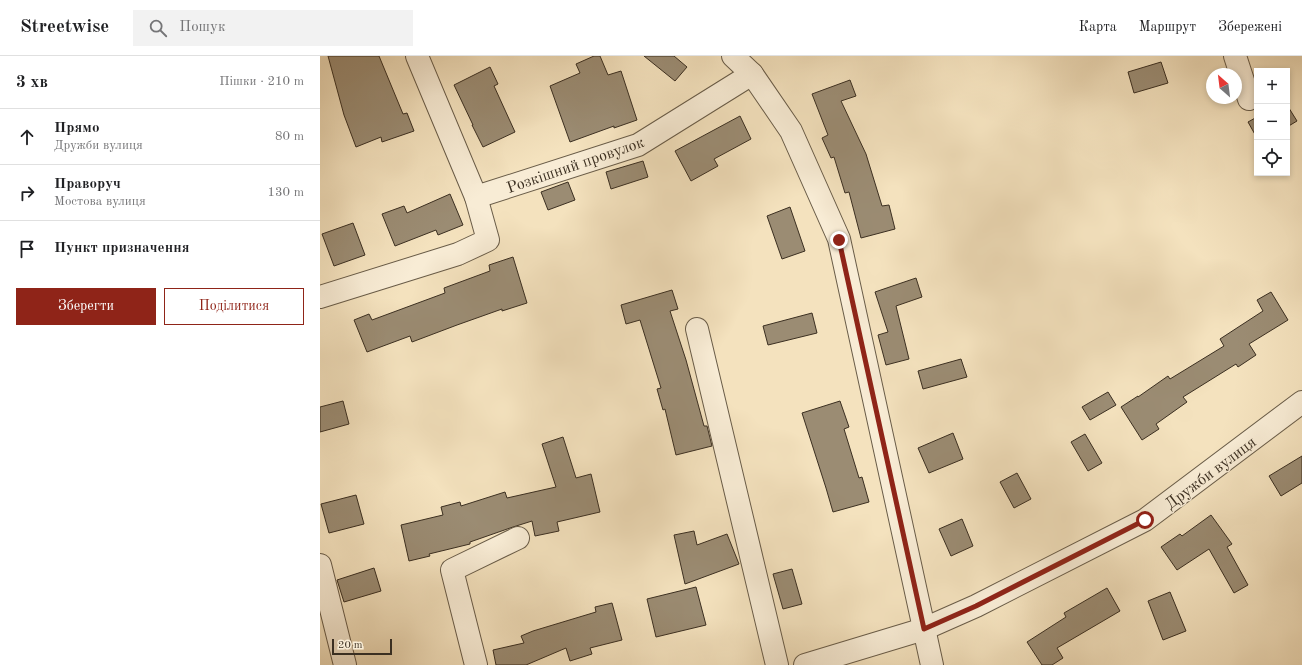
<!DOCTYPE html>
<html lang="uk">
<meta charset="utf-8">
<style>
body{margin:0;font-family:"Old Standard TT",serif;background:#f2f2f2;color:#202124}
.controls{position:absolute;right:12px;top:12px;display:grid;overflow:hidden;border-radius:0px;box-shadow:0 2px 6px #0003}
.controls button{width:36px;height:36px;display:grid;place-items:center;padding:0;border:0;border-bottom:1px solid #e0e0e0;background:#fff;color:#202124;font:20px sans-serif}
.compass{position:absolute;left:886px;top:12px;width:36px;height:36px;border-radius:50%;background:#fff;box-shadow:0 2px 6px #0003;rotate:332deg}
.scale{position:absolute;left:12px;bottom:10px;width:60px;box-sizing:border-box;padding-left:4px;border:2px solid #3b2f21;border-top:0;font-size:11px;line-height:14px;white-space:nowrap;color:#3b2f21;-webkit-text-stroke:3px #f8ecd5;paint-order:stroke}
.stop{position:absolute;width:12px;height:12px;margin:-9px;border:3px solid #8f2418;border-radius:50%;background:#fff}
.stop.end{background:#8f2418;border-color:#fff;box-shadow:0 1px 4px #0008}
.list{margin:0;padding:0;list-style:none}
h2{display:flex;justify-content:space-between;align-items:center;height:52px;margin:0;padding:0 16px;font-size:17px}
h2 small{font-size:13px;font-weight:400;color:#757577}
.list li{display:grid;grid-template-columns:26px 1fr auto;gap:12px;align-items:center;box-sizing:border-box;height:56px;padding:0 16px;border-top:1px solid #e0e0e0}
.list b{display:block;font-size:15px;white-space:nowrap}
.list p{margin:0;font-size:13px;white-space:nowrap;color:#757577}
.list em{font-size:13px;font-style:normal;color:#757577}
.actions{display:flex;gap:8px;padding:12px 16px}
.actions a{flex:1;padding:9px 0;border:1px solid #8f2418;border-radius:0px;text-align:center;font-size:14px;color:#8f2418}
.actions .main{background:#8f2418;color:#fff}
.icon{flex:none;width:22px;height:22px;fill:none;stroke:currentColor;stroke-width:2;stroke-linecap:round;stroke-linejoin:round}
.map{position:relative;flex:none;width:982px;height:609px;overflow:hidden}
header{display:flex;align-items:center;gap:24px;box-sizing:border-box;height:56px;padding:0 20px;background:#fff;border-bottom:1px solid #e0e0e0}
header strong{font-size:19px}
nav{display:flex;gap:22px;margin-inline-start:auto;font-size:14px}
.search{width:280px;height:36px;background:#f2f2f2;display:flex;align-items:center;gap:10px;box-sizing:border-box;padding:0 14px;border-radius:0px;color:#757577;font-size:15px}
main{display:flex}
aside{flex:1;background:#fff}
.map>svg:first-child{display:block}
.building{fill:#9b8c73;stroke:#3b2f21}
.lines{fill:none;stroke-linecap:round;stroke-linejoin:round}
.minor-casing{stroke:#695c48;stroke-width:24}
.minor{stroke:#f8ecd5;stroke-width:22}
.route{stroke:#8f2418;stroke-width:5}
.labels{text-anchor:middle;stroke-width:3;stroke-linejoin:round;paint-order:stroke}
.street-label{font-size:16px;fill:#3b2f21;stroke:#f8ecd5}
</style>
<header>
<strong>Streetwise</strong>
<div class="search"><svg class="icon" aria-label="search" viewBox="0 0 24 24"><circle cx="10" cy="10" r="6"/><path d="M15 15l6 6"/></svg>Пошук</div>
<nav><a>Карта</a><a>Маршрут</a><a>Збережені</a></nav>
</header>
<main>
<aside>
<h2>3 хв<small>Пішки · 210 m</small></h2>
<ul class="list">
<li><svg class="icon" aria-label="ahead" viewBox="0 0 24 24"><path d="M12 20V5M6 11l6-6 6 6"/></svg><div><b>Прямо</b><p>Дружби вулиця</p></div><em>80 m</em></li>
<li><svg class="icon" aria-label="right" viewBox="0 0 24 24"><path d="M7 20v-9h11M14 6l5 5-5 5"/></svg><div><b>Праворуч</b><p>Мостова вулиця</p></div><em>130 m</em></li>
<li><svg class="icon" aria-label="arrive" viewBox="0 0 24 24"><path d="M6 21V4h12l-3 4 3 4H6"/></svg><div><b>Пункт призначення</b></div></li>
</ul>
<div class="actions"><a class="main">Зберегти</a><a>Поділитися</a></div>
</aside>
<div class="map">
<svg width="982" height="609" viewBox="0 0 982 609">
<rect width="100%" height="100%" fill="#f4e2be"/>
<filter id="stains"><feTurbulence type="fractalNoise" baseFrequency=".005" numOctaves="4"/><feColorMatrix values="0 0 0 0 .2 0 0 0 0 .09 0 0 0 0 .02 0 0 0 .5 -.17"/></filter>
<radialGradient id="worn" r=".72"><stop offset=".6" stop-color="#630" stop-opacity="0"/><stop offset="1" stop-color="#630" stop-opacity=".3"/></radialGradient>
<!-- building -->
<g class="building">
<path d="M 8,0 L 59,0 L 83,58 L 87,57 L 94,75 L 62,86 L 61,81 L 36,91 L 24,59 Z"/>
<path d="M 274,0 L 280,0 L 288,19 L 301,15 L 317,64 L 294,72 L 294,70 L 250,86 L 230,30 L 260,17 L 256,8 Z"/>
<path d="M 324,0 L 354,0 L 367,11 L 355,25 Z"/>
<path d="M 841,6 L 848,27 L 814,37 L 808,16 Z"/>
<path d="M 170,11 L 178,28 L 174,30 L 195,76 L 163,91 L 152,69 L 153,69 L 134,29 Z"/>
<path d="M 530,24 L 536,40 L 521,45 L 546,98 L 562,150 L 569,149 L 575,173 L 541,182 L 529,136 L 525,137 L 514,101 L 511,102 L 502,82 L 508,79 L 492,38 Z"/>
<path d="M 967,49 L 977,65 L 967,71 Z"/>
<path d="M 420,60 L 431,83 L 394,103 L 398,110 L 371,125 L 355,95 Z"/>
<path d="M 937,61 L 937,82 L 928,66 Z"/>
<path d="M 323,105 L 328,121 L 291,133 L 286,116 Z"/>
<path d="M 248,126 L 255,144 L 228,154 L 221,136 Z"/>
<path d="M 130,138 L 143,169 L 118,179 L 116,174 L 75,190 L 62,158 L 84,150 L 87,157 Z"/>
<path d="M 470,151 L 485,195 L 462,203 L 447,160 Z"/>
<path d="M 33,167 L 45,199 L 14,210 L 2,178 Z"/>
<path d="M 193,201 L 207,247 L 182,255 L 182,253 L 137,269 L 92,286 L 90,280 L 47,296 L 34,264 L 49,258 L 52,264 L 125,237 L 124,232 L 170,215 L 169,209 Z"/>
<path d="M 596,222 L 602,241 L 576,250 L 589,303 L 566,309 L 558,279 L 568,276 L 555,236 Z"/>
<path d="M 352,234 L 358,253 L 350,255 L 366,304 L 384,370 L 387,370 L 392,390 L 356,399 L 345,353 L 343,354 L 337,333 L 341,332 L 320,264 L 306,268 L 301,249 Z"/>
<path d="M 951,236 L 968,264 L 929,288 L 936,299 L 918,311 L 916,308 L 863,341 L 867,346 L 836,368 L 839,373 L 822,384 L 801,351 L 818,340 L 818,341 L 848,320 L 850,323 L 904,290 L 900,283 L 943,255 L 937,244 Z"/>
<path d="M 492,257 L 497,277 L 448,289 L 443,270 Z"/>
<path d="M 641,303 L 647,321 L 603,333 L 598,315 Z"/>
<path d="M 788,336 L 796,349 L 770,364 L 762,351 Z"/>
<path d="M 23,345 L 29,368 L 0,376 L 0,351 Z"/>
<path d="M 520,345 L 529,371 L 524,373 L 539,422 L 542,421 L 549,446 L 513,456 L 506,432 L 482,357 Z"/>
<path d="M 633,377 L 643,403 L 609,417 L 598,392 Z"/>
<path d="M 765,378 L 782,407 L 768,415 L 751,386 Z"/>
<path d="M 243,381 L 256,422 L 271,418 L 280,456 L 237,466 L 239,475 L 215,480 L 212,465 L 193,471 L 150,486 L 150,488 L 109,498 L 110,500 L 89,505 L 81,469 L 123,459 L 121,451 L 140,446 L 141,450 L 185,436 L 187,442 L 236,431 L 222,388 Z"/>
<path d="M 982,400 L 982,427 L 961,440 L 949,420 Z"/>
<path d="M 697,417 L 711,443 L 694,452 L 680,426 Z"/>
<path d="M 36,439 L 44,468 L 9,477 L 1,448 Z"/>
<path d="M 891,459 L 912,488 L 907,491 L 928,529 L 914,537 L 889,493 L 857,514 L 841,491 L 860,478 L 862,480 Z"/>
<path d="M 642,463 L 653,490 L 631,500 L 619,473 Z"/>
<path d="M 374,475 L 377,489 L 407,478 L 419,508 L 365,528 L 354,479 Z"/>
<path d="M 54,512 L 61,535 L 24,546 L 17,524 Z"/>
<path d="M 472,513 L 482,548 L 463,553 L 453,518 Z"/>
<path d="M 376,531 L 386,569 L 336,581 L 327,543 Z"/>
<path d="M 787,532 L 800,555 L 737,592 L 743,602 L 732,609 L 722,609 L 707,586 L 746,561 L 744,557 Z"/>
<path d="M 850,536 L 866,575 L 843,584 L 828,545 Z"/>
<path d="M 292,547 L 302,584 L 270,592 L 272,598 L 250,605 L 246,592 L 206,609 L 176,609 L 173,594 L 204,587 L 201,580 L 213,575 L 276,556 L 275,551 Z"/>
</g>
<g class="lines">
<defs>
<g id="minor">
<path d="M 413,0 L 432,18 L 471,75 L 519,183 L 612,609"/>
<path d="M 915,0 L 929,43"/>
<path d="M 156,141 L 318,89 L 432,18"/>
<path d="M 0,241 L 138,198 L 168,184 L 156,141 L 97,0"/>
<path d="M 377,273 L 457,609"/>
<path d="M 0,509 L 25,609"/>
<path d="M 156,609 L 132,514 L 198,482"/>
<path d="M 485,609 L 604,573 L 656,550 L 825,464 L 982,346"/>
</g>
</defs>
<!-- minor casing -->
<use href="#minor" class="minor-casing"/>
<!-- minor -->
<use href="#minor" class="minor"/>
</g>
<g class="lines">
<!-- route -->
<path class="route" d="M 519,184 L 604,573 L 656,550 L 825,464"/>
</g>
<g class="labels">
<!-- street labels -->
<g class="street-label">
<text transform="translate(255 108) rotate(-19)" y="6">Розкішний провулок</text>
<text transform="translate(890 416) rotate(-37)" y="6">Дружби вулиця</text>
</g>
</g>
<rect width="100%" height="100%" filter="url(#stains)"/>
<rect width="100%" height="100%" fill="url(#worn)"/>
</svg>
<div class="controls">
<button>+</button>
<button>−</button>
<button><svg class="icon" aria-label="locate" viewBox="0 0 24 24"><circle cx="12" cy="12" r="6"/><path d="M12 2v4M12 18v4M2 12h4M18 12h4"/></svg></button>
</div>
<svg class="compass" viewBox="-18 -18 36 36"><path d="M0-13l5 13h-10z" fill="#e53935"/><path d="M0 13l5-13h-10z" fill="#757577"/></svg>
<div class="scale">20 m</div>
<div class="stop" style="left:825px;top:464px"></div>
<div class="stop end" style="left:519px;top:184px"></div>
</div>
</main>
